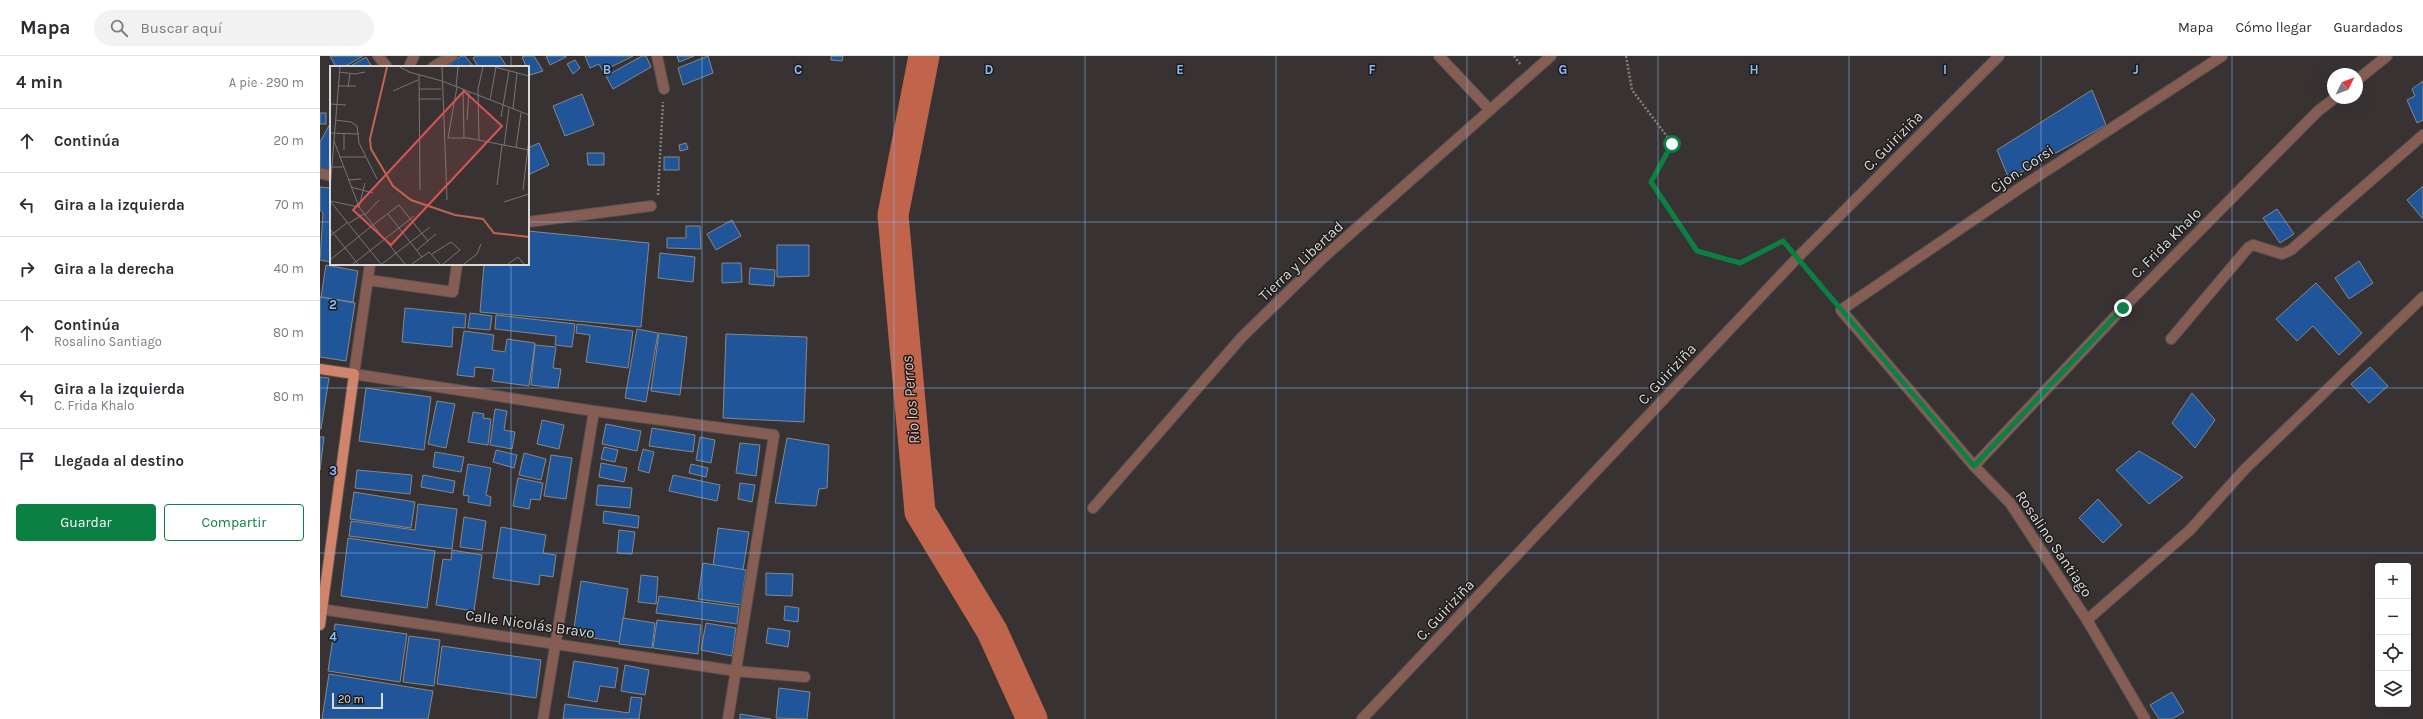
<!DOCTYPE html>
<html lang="es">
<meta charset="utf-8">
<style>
body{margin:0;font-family:Karla,sans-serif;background:#f2f2f3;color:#2b2b33}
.controls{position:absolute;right:12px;bottom:12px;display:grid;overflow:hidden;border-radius:4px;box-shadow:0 4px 16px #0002}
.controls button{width:36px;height:36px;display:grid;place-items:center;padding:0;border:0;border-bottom:1px solid #e1e1e2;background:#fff;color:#2b2b33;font:20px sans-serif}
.compass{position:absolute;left:2007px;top:12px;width:36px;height:36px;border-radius:50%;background:#fff;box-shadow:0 4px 16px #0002;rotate:47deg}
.scale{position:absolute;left:12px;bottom:10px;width:51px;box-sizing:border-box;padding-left:4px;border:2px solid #dbd9d8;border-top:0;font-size:11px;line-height:14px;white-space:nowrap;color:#dbd9d8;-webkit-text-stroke:3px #1d1c1b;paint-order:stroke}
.stop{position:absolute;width:12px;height:12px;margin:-9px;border:3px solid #0b8043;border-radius:50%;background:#fff}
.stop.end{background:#0b8043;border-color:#fff;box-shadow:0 1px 4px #0008}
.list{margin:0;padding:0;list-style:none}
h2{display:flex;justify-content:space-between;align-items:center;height:52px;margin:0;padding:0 16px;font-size:17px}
h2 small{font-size:13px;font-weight:400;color:#7c7c81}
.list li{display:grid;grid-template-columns:26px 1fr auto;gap:12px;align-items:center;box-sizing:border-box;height:64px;padding:0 16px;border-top:1px solid #e1e1e2}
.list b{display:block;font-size:15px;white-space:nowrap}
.list p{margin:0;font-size:13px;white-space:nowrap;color:#7c7c81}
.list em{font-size:13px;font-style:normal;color:#7c7c81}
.actions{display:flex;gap:8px;padding:12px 16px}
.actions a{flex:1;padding:9px 0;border:1px solid #0b8043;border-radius:4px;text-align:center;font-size:14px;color:#0b8043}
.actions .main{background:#0b8043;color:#fff}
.icon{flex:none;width:22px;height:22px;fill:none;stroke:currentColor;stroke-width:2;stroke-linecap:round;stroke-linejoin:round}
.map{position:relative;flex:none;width:2103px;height:663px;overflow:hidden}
header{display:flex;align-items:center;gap:24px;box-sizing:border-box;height:56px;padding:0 20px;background:#fff;border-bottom:1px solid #e1e1e2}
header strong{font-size:19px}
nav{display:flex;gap:22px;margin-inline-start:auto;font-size:14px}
.search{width:280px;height:36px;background:#f2f2f3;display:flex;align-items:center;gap:10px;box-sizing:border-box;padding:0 14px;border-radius:22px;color:#7c7c81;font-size:15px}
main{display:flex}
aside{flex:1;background:#fff}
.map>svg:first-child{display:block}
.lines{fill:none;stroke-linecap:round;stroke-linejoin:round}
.river{stroke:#c0654b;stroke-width:31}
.building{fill:#205699;stroke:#85888b}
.minor-casing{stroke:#555150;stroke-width:12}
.major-casing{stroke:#555150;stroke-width:12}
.path{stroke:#837f7e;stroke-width:2.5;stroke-dasharray:2 2;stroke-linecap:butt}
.minor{stroke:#855d52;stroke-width:10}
.major{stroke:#d2836c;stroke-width:10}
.route{stroke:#0b8043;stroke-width:5}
.grid{fill:none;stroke:#89bafc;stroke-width:1;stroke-opacity:0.55}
.labels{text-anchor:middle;stroke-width:3;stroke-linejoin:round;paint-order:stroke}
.street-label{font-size:15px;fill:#dbd9d8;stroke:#1d1c1b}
.water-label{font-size:16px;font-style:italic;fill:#f2c0b2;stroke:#1d1c1b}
.inset-river{fill:none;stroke:#c0654b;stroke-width:2}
.inset-road{fill:none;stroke:#797574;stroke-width:1}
.view{fill:#d75454;fill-opacity:0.15;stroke:#d75454;stroke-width:2}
.inset-edge{fill:none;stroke:#dbd9d8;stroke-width:2}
.grid-label{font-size:13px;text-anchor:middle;font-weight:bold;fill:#89bafc;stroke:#1d1c1b;stroke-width:3;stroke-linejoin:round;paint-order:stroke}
</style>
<header>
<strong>Mapa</strong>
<div class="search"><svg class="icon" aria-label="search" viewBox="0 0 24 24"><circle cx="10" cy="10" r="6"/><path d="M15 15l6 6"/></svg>Buscar aquí</div>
<nav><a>Mapa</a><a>Cómo llegar</a><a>Guardados</a></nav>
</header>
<main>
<aside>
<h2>4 min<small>A pie · 290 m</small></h2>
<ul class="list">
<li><svg class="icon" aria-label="ahead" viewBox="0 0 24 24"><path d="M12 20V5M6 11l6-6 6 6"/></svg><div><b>Continúa</b></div><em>20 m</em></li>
<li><svg class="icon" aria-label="left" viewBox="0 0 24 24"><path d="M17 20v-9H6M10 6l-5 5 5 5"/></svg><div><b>Gira a la izquierda</b></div><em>70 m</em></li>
<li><svg class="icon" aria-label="right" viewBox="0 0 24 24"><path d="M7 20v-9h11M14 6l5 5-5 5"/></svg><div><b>Gira a la derecha</b></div><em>40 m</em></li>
<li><svg class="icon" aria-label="ahead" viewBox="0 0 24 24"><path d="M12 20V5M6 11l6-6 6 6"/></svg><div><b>Continúa</b><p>Rosalino Santiago</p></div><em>80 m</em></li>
<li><svg class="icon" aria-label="left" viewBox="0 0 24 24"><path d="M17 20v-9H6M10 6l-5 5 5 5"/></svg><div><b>Gira a la izquierda</b><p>C. Frida Khalo</p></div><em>80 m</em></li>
<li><svg class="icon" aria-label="arrive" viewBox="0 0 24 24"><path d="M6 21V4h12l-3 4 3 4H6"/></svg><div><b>Llegada al destino</b></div></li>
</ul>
<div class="actions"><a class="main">Guardar</a><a>Compartir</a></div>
</aside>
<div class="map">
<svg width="2103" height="663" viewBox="0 0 2103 663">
<rect width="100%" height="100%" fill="#383332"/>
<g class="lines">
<!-- river -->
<path class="river" d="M 604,0 L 573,159 L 600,456 L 672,575 L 712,663"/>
</g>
<!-- building -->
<g class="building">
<path d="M 10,0 L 43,0 L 24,11 L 16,11 Z"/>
<path d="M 141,0 L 145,0 L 154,11 L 126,11 Z"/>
<path d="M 156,0 L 180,0 L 187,11 L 158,11 L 153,2 Z"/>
<path d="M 205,0 L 214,0 L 223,15 L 210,19 L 202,1 Z"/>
<path d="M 226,0 L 246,0 L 246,1 L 230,9 Z"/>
<path d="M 265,0 L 313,0 L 283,15 L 279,8 L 270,12 Z"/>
<path d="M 322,0 L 326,0 L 331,11 L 293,33 L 286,20 Z"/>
<path d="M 357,0 L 374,0 L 359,6 Z"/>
<path d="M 388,0 L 393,17 L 363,29 L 358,12 Z"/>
<path d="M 511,0 L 523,0 L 522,5 L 511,4 Z"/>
<path d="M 46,1 L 52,11 L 29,11 Z"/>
<path d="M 255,4 L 260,12 L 253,18 L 247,8 Z"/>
<path d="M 2103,25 L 2103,64 L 2097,67 L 2087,44 L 2095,40 L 2092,33 Z"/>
<path d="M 1772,34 L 1786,69 L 1689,123 L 1677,94 Z"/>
<path d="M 262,38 L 274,69 L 245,80 L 233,50 Z"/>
<rect x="0" y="57" width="6" height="11"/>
<path d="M 11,66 L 11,115 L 0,112 L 0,86 Z"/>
<path d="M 219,87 L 229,109 L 208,119 L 208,92 Z"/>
<path d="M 366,87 L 368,93 L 360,95 L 359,89 Z"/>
<path d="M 267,97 L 284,97 L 284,109 L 268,109 Z"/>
<rect x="344" y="101" width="15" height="13"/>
<path d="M 2103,130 L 2103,163 L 2087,144 Z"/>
<path d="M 0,131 L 11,132 L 11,206 L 0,204 L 3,157 L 0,154 Z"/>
<path d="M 1957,153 L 1974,178 L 1960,187 L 1943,162 Z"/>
<path d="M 412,164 L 421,180 L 396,194 L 387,178 Z"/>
<path d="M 366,170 L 380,170 L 381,193 L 347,192 L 347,182 L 366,182 Z"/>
<path d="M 208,175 L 329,187 L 321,271 L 160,256 L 164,208 L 208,208 Z"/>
<path d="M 457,189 L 489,189 L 489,220 L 457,221 Z"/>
<path d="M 340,197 L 375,201 L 373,226 L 338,222 Z"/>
<path d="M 2039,205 L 2053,227 L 2029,243 L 2015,222 Z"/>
<path d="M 402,207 L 421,207 L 422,226 L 402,227 Z"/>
<path d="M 6,209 L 38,215 L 33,246 L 1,241 Z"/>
<path d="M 430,212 L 455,214 L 454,230 L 429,228 Z"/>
<path d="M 1996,227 L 2042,277 L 2019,299 L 1993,270 L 1977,285 L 1956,263 Z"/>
<path d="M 0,241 L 35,247 L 26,305 L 0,301 Z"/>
<path d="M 85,252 L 146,258 L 145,272 L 133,271 L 132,291 L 82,286 Z"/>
<path d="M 150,257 L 172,260 L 170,274 L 148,272 Z"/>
<path d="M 176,259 L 255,268 L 252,291 L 235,289 L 236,280 L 175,273 Z"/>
<path d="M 257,268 L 313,275 L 308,312 L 266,306 L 270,279 L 256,277 Z"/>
<path d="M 317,273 L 338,277 L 326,346 L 305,342 Z"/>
<path d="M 144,275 L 174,279 L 172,294 L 185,296 L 187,283 L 215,287 L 209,330 L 172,325 L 174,313 L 155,311 L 154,321 L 137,319 Z"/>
<path d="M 339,277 L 367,281 L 360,339 L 331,335 Z"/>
<path d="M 406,278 L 487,281 L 484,366 L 403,362 Z"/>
<path d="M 215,289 L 236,291 L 233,312 L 241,313 L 238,332 L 211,329 Z"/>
<path d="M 2050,311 L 2068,330 L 2049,347 L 2031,328 Z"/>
<path d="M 0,321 L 9,322 L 1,373 L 0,373 Z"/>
<path d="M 46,332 L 111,341 L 104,394 L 39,385 Z"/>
<path d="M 1872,337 L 1895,364 L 1875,392 L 1852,367 Z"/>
<path d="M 117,345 L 135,348 L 126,392 L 108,388 Z"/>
<path d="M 175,353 L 187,355 L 184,374 L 195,376 L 192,393 L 170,389 Z"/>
<path d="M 153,356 L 164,358 L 163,362 L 171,363 L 168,389 L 148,386 Z"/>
<path d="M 222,364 L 244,369 L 239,393 L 217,388 Z"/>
<path d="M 286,368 L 321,375 L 317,395 L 282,388 Z"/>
<path d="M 332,372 L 375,379 L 373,396 L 329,390 Z"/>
<path d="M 0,381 L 4,381 L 0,414 Z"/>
<path d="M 380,381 L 395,384 L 391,407 L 376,404 Z"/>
<path d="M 467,382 L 509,389 L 507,432 L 499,433 L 496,450 L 455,447 Z"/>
<path d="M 420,387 L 440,389 L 436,420 L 416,417 Z"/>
<path d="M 284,391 L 298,394 L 295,406 L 281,403 Z"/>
<path d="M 323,393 L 334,396 L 329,417 L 318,414 Z"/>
<path d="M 176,394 L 197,399 L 194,412 L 173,406 Z"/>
<path d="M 1819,395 L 1863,421 L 1829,448 L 1796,414 Z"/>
<path d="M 115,396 L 144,401 L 141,416 L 113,411 Z"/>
<path d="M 204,397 L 226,403 L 221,424 L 199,419 Z"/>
<path d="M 231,399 L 252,402 L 246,443 L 224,440 Z"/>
<path d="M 281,407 L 307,412 L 304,426 L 279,421 Z"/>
<path d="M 148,408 L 171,412 L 166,439 L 171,441 L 170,450 L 148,446 L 149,440 L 143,439 Z"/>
<path d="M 371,408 L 388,412 L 386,421 L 369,417 Z"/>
<path d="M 37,414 L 92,419 L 90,438 L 35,432 Z"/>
<path d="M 103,419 L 135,425 L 133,437 L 101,431 Z"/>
<path d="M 353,419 L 400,429 L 397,445 L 349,435 Z"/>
<path d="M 198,422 L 223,427 L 220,444 L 211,443 L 209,453 L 193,450 Z"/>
<path d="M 420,427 L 435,429 L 432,446 L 418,443 Z"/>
<path d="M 278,429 L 312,432 L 310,452 L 276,449 Z"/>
<path d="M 34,436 L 95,446 L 91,472 L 30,463 Z"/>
<path d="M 1778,443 L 1802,469 L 1783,487 L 1759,462 Z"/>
<path d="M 98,448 L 137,453 L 132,493 L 29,480 L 31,465 L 95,474 Z"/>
<path d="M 284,455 L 319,460 L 318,472 L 283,467 Z"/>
<path d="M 144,461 L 166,465 L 162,494 L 140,491 Z"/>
<path d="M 181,471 L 226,479 L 223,497 L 236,499 L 233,521 L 220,519 L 219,529 L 173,522 Z"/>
<path d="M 398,472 L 429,476 L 423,514 L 393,510 Z"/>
<path d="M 299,474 L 315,476 L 312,498 L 297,497 Z"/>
<path d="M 28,482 L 115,495 L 107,552 L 21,540 Z"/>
<path d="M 132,494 L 162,499 L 154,555 L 116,549 L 123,503 L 131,504 Z"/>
<path d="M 383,507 L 426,514 L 421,549 L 378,543 Z"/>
<path d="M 446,517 L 473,518 L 472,540 L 446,539 Z"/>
<path d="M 321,519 L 338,521 L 336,548 L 318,546 Z"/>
<path d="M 261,525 L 308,533 L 300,586 L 253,579 Z"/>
<path d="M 339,540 L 419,551 L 417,568 L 336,557 Z"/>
<path d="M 465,550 L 479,552 L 478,566 L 464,564 Z"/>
<path d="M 303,562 L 335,567 L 332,592 L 299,588 Z"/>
<path d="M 337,564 L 381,569 L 378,598 L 333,592 Z"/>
<path d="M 386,567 L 416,572 L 412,600 L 381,594 Z"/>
<path d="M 15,568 L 87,578 L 80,626 L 8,615 Z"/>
<path d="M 448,572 L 470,575 L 468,591 L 446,587 Z"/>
<path d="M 89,580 L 120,584 L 114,630 L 83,626 Z"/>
<path d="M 122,590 L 221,604 L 216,642 L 117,628 Z"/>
<path d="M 254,605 L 298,612 L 295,632 L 280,630 L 277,646 L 248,641 Z"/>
<path d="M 305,609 L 329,614 L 325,639 L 301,635 Z"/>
<path d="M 9,618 L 113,635 L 108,663 L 2,663 Z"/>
<path d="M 459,632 L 490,636 L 487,663 L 456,662 Z"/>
<path d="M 1852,636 L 1864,656 L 1852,663 L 1839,663 L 1830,649 Z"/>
<path d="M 311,641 L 322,642 L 319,663 L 243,663 L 245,648 L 309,657 Z"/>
<path d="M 420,658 L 451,663 L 420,663 Z"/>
</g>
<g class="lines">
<defs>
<g id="minor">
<path d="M 58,0 L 67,11"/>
<path d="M 337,0 L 344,33"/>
<path d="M 1119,0 L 1170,54"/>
<path d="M 89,11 L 94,0"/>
<path d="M 113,11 L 132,0"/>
<path d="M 2037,24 L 2067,0"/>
<path d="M 0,117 L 11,120"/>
<path d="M 208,166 L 331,150"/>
<path d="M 50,208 L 34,318 L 274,355 L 454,379 L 408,663"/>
<path d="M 48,224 L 133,236 L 137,208"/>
<path d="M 1851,283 L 1928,192 L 1933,189 L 1962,198 L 1971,194 L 2103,79"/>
<path d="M 1654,410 L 1803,252 L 1998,55 L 2015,42"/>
<path d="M 773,452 L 922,281 L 1004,201 L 1231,0"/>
<path d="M 0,553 L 416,615 L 485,621"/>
<path d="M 1767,564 L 1870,474 L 1925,413 L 2103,241"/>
<path d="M 223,663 L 274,355"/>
<path d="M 1042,663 L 1477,202 L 1679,0"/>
<path d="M 1825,663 L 1767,564 L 1690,447 L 1654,410 L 1521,254 L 1703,130 L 1902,0"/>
</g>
<path id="major" d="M 0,313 L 34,318 L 0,569"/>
</defs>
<!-- minor casing -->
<use href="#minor" class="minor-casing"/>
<!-- major casing -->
<use href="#major" class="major-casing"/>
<!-- path -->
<g class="path">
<path d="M 1194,0 L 1201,9"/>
<path d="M 1306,0 L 1312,34 L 1352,87 L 1331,126 L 1377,195 L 1420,207 L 1463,185 L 1468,192"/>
<path d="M 338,139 L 343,46"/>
<path d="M 1486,213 L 1512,244"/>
</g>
<!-- minor -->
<use href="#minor" class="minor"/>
<!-- major -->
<use href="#major" class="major"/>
</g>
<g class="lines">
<!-- route -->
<path class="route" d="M 1352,88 L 1331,126 L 1377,195 L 1420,207 L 1463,185 L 1654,410 L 1803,252"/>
</g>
<!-- grid -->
<path class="grid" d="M 191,0 L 191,11M 382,0 L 382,663M 574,0 L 574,663M 765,0 L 765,663M 956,0 L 956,663M 1147,0 L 1147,663M 1338,0 L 1338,663M 1529,0 L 1529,663M 1721,0 L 1721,663M 1912,0 L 1912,663M 0,166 L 11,166M 208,166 L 2103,166M 191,208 L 191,663M 0,332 L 2103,332M 0,497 L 2103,497"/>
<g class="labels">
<!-- street labels -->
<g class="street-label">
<text transform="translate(1573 85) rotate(-45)" y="5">C. Guiriziña</text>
<text transform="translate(1702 113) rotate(-34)" y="5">Cjon. Corsi</text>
<text transform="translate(1846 187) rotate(-45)" y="5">C. Frida Khalo</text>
<text transform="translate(981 205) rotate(-43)" y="5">Tierra y Libertad</text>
<text transform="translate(1347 318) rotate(-47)" y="5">C. Guiriziña</text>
<text transform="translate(1734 488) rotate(56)" y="5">Rosalino Santiago</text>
<text transform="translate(1125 554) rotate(-47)" y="5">C. Guiriziña</text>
<text transform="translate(210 568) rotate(8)" y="5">Calle Nicolás Bravo</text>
</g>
<!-- water labels -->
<g class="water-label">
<text transform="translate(590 344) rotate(-95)" y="6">Rio los Perros</text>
</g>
</g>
<!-- overview -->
<g transform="translate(10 10)">
<rect width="199" height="199" fill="#383332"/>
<path class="inset-river" d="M 57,1 L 40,73 L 41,83 L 63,120 L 81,134 L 125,149 L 153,153 L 164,167 L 199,171"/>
<path class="inset-road" d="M 70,1 L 79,6 L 112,15 L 199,49M 112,1 L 117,134M 165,1 L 199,10M 9,6 L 25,8 L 35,6M 89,9 L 90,124M 8,20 L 26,20M 18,21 L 20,8M 126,21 L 128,1M 127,21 L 118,72 L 138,72 L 199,84M 89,23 L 111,23M 133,23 L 134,72M 63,25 L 88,14M 89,33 L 111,33M 160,34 L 166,1M 0,38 L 16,39M 183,43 L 187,7M 171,51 L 179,5M 5,54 L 21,56 L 27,60 L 29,77 L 47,113M 137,54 L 139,26M 0,67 L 29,68M 149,74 L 148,23 L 153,1M 4,75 L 29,141 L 43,159 L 69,139 L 98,175M 174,80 L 179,42M 186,82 L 191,47M 14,84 L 14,68M 9,91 L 36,91M 0,101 L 13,101M 18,114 L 31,113M 167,119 L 172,79M 21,121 L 43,127M 0,124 L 10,1M 193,124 L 199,72M 0,135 L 51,198M 0,135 L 29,141 L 35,117M 174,136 L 199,128M 58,148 L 92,191M 35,149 L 49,134M 19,157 L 34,148M 0,163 L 28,198M 0,170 L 18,156M 87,184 L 106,168M 102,188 L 121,176 L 130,184 L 113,198M 0,194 L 43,159 L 75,198M 23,198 L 84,150M 52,198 L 100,161M 82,198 L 99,186 L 110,198M 134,198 L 147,188 L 151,178M 178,198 L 188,191 L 194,198"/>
<path class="view" d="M 134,25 L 172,60 L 61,179 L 23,144 Z"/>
<rect width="199" height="199" class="inset-edge"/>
</g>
<g class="grid-label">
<text x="287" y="18">B</text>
<text x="478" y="18">C</text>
<text x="669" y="18">D</text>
<text x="860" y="18">E</text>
<text x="1052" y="18">F</text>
<text x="1243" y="18">G</text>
<text x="1434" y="18">H</text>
<text x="1625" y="18">I</text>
<text x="1816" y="18">J</text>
<text x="13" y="253">2</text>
<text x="13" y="419">3</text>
<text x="13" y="585">4</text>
</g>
</svg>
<div class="controls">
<button>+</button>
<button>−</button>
<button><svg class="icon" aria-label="locate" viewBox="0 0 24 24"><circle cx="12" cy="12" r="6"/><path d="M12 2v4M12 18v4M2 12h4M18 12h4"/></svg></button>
<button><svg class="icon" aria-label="layers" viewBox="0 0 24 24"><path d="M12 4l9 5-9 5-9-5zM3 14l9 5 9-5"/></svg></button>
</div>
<svg class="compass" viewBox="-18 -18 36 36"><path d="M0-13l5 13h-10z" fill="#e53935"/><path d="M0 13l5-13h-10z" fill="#7c7c81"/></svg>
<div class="scale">20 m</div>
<div class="stop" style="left:1352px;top:88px"></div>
<div class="stop end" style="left:1803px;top:252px"></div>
</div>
</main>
